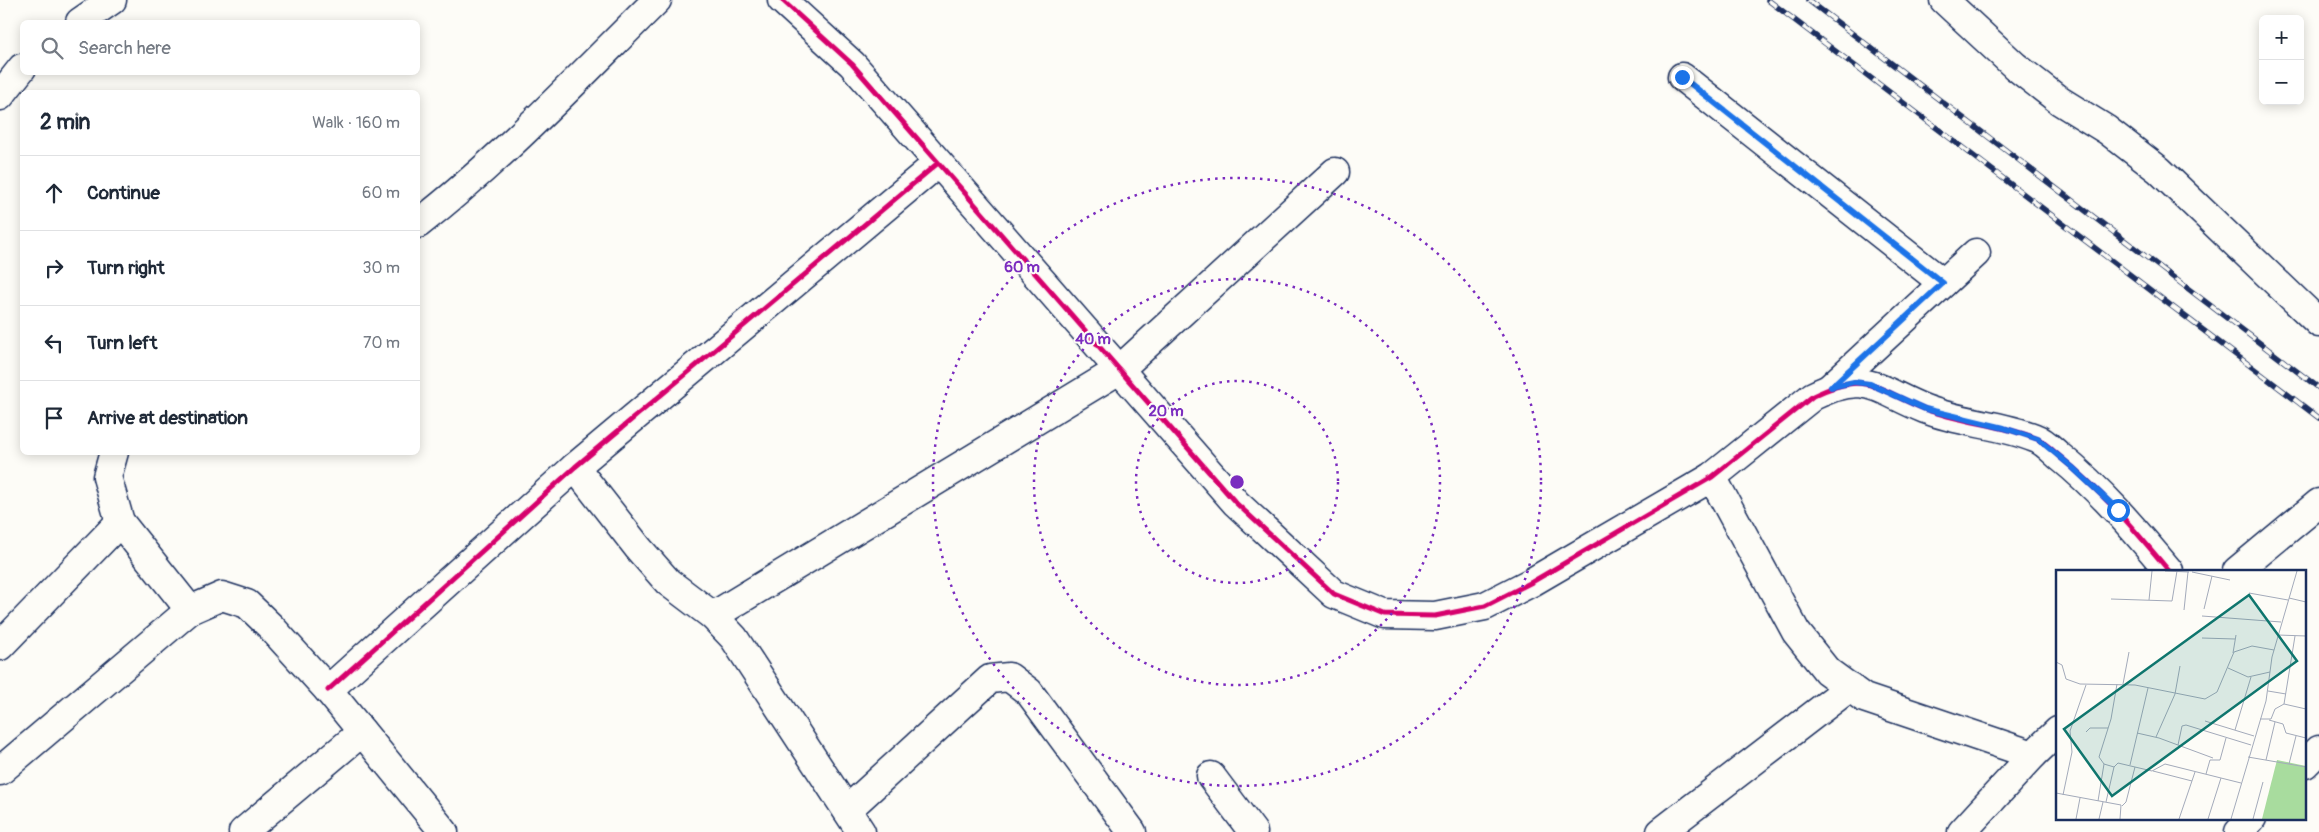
<!DOCTYPE html>
<meta charset="utf-8">
<style>
body{margin:0;font-family:Pangolin,sans-serif;background:#f6f6f7;color:#1f2937}
.controls{position:absolute;right:15px;top:15px;display:grid;overflow:hidden;border-radius:8px;box-shadow:0 2px 12px #0003}
.controls button{width:45px;height:45px;display:grid;place-items:center;padding:0;border:0;border-bottom:1px solid #e0e1e3;background:#fff;color:#1f2937;font:25px sans-serif}
.stop{position:absolute;width:15px;height:15px;margin:-11px;border:4px solid #1a73e8;border-radius:50%;background:#fff}
.stop.end{background:#1a73e8;border-color:#fff;box-shadow:0 1px 5px #0008}
.list{margin:0;padding:0;list-style:none}
h2{display:flex;justify-content:space-between;align-items:center;height:65px;margin:0;padding:0 20px;font-size:21px}
h2 small{font-size:16px;font-weight:400;color:#747a83}
.list li{display:grid;grid-template-columns:32px 1fr auto;gap:15px;align-items:center;box-sizing:border-box;height:75px;padding:0 20px;border-top:1px solid #e0e1e3}
.list b{display:block;font-size:19px;white-space:nowrap}
.list em{font-size:16px;font-style:normal;color:#747a83}
.icon{flex:none;width:28px;height:28px;fill:none;stroke:currentColor;stroke-width:2;stroke-linecap:round;stroke-linejoin:round}
.map{position:relative;flex:none;width:2319px;height:832px;overflow:hidden}
.search{position:absolute;background:#fff;box-shadow:0 2px 12px #0003;left:20px;top:20px;width:400px;height:55px;display:flex;align-items:center;gap:12px;box-sizing:border-box;padding:0 18px;border-radius:8px;color:#747a83;font-size:19px}
.panel{position:absolute;background:#fff;box-shadow:0 2px 12px #0003;left:20px;top:90px;width:400px;height:365px;border-radius:8px}
.map>svg:first-child{display:block}
.lines{fill:none;stroke-linecap:round;stroke-linejoin:round}
.minor-casing{stroke:#1b2f5e;stroke-width:31}
.tertiary-casing{stroke:#1b2f5e;stroke-width:31}
.minor{stroke:#fdfcf7;stroke-width:28}
.tertiary{stroke:#fdfcf7;stroke-width:28}
.rail-casing{stroke:#1b2f5e;stroke-width:5.5}
.rail{stroke:#fdfcf7;stroke-width:4;stroke-dasharray:11;stroke-linecap:butt}
.cycleway-casing{stroke:#fdfcf7;stroke-width:8}
.cycleway{stroke:#d6006c;stroke-width:5}
.route{stroke:#1a73e8;stroke-width:6}
.ring{fill:none;stroke:#7b2cbf;stroke-width:2.5;stroke-dasharray:2.5 5}
.inset-road{fill:none;stroke:#a3aaba;stroke-width:1}
.view{fill:#0f766e;fill-opacity:0.15;stroke:#0f766e;stroke-width:2.5}
.inset-edge{fill:none;stroke:#1b2f5e;stroke-width:2.5}
.centre{fill:#7b2cbf;stroke:#fdfcf7;stroke-width:2.5}
.ring-label{font-size:15px;text-anchor:middle;font-weight:bold;fill:#7b2cbf;stroke:#fdfcf7;stroke-width:4;stroke-linejoin:round;paint-order:stroke}
</style>
<div class="map">
<svg width="2319" height="832" viewBox="0 0 2319 832">
<rect width="100%" height="100%" fill="#fdfcf7"/>
<filter id="ink" filterUnits="userSpaceOnUse"><feTurbulence type="fractalNoise" baseFrequency=".02" numOctaves="2"/><feDisplacementMap in="SourceGraphic" scale="10" xChannelSelector="R" yChannelSelector="G"/><feConvolveMatrix kernelMatrix="1 2 1 2 8 2 1 2 1" color-interpolation-filters="sRGB"/></filter>
<g filter="url(#ink)">
<g class="lines">
<defs>
<g id="minor">
<path d="M 782,0 L 852,64 L 1236,503 L 1334,594 L 1385,615 L 1435,616 L 1485,606 L 1532,582 L 1712,477 L 1813,396 C 1867,369 1877,390 1925,409 C 1961,423 2000,424 2035,438 C 2044,441 2052,450 2059,456 C 2101,490 2135,530 2169,571"/>
<path d="M 1944,0 L 2015,66 L 2060,101 L 2107,130 L 2159,170 L 2319,323"/>
<path d="M 80,22 L 112,0"/>
<path d="M 1682,77 L 1943,283"/>
<path d="M 0,96 L 22,68"/>
<path d="M 418,224 C 504,157 579,77 657,0"/>
<path d="M 1831,387 L 1976,253"/>
<path d="M 114,452 L 107,477 L 120,522 L 190,610"/>
<path d="M 575,467 L 639,549 L 668,582 L 713,616 L 734,638 L 861,832"/>
<path d="M 1712,477 L 1796,632 L 1827,671 L 1864,698 L 2033,755"/>
<path d="M 713,616 L 1119,370 L 1335,172"/>
<path d="M 0,646 L 120,522"/>
<path d="M 328,690 L 575,467 L 938,163"/>
<path d="M 2305,764 L 2319,750"/>
<path d="M 0,771 L 190,610 L 222,596 L 247,604 L 270,626 L 328,690 L 444,832"/>
<path d="M 1211,776 L 1253,832"/>
<path d="M 847,810 L 990,679 L 1009,677 L 1029,692 L 1132,832"/>
<path d="M 243,832 L 362,732"/>
<path d="M 1661,832 L 1850,687"/>
<path d="M 2239,832 L 2252,818"/>
</g>
<g id="tertiary">
<path d="M 2237,571 L 2319,503"/>
<path d="M 1962,832 L 2033,755 L 2058,731"/>
</g>
</defs>
<!-- minor casing -->
<use href="#minor" class="minor-casing"/>
<!-- tertiary casing -->
<use href="#tertiary" class="tertiary-casing"/>
<!-- minor -->
<use href="#minor" class="minor"/>
<!-- tertiary -->
<use href="#tertiary" class="tertiary"/>
<defs>
<g id="rail">
<path d="M 1768,0 L 2319,418"/>
<path d="M 1808,0 L 2319,388"/>
</g>
</defs>
<!-- rail casing -->
<use href="#rail" class="rail-casing"/>
<!-- rail -->
<use href="#rail" class="rail"/>
<defs>
<g id="cycleway">
<path d="M 782,0 L 852,64 L 1236,503 L 1334,594 L 1385,615 L 1435,616 L 1485,606 L 1532,582 L 1712,477 L 1813,396 C 1867,369 1877,390 1925,409 C 1961,423 2000,424 2035,438 C 2044,441 2052,450 2059,456 C 2101,490 2135,530 2169,571"/>
<path d="M 328,690 L 575,467 L 938,163"/>
</g>
</defs>
<!-- cycleway casing -->
<use href="#cycleway" class="cycleway-casing"/>
<!-- cycleway -->
<use href="#cycleway" class="cycleway"/>
</g>
</g>
<g class="lines" filter="url(#ink)">
<!-- route -->
<path class="route" d="M 1682,77 L 1943,283 L 1831,387 L 1854,382 L 1870,384 L 1925,409 L 2004,428 L 2038,439 L 2072,467 L 2118,510"/>
</g>
<!-- distance rings -->
<g class="ring">
<circle cx="1237" cy="482" r="101"/>
<circle cx="1237" cy="482" r="203"/>
<circle cx="1237" cy="482" r="304"/>
</g>
<!-- overview -->
<g transform="translate(2056 570)">
<rect width="250" height="250" fill="#fdfcf7"/>
<path d="M 221,190 L 250,196 L 250,249 L 206,249 Z" fill="#a8dc9e"/>
<path class="inset-road" d="M 109,1 L 133,2M 136,2 L 174,10M 193,23 L 232,30M 233,28 L 250,32M 55,29 L 116,31 L 121,1M 93,30 L 96,1M 148,39 L 156,6M 128,40 L 132,2M 146,46 L 225,52M 222,65 L 250,66M 146,68 L 179,69M 177,83 L 180,65M 0,92 L 6,95 L 10,109 L 24,114 L 79,115 L 149,129 L 161,122 L 178,82 L 196,76 L 218,80M 172,98 L 192,107 L 214,102M 67,114 L 73,82M 212,121 L 230,124M 228,134 L 250,139M 204,149 L 215,149 L 219,139 L 228,134 L 239,66M 213,150 L 227,154 L 230,163 L 250,168M 149,151 L 198,166M 179,160 L 195,107M 30,162 L 34,158 L 52,158M 81,163 L 103,168 L 157,188M 100,167 L 119,124 L 124,96M 122,175 L 126,156 L 130,155 L 195,175M 192,187 L 250,197M 210,190 L 219,152M 233,194 L 240,166M 74,195 L 92,118M 58,197 L 48,194 L 43,187 L 55,149 L 61,114M 97,201 L 136,211M 150,204 L 154,190 L 164,190 L 170,168M 0,223 L 65,235 L 64,249M 7,225 L 16,182 L 14,161 L 30,115M 42,231 L 48,194M 50,232 L 58,197 L 62,193 L 96,201 L 109,194 L 185,213M 66,236 L 70,232 L 79,197M 20,249 L 24,228M 43,249 L 47,232M 123,249 L 139,202M 152,249 L 165,208M 175,249 L 210,131 L 216,87 L 241,1M 197,249 L 207,212"/>
<path class="view" d="M 193,25 L 241,91 L 56,226 L 8,159 Z"/>
<rect width="250" height="250" class="inset-edge"/>
</g>
<circle cx="1237" cy="482" r="8" class="centre"/>
<g class="ring-label">
<text x="1022" y="272">60 m</text>
<text x="1093" y="344">40 m</text>
<text x="1166" y="416">20 m</text>
</g>
</svg>
<div class="controls">
<button>+</button>
<button>−</button>
</div>
<div class="stop" style="left:2118px;top:510px"></div>
<div class="stop end" style="left:1682px;top:77px"></div>
<div class="search"><svg class="icon" aria-label="search" viewBox="0 0 24 24"><circle cx="10" cy="10" r="6"/><path d="M15 15l6 6"/></svg>Search here</div>
<section class="panel">
<h2>2 min<small>Walk · 160 m</small></h2>
<ul class="list">
<li><svg class="icon" aria-label="ahead" viewBox="0 0 24 24"><path d="M12 20V5M6 11l6-6 6 6"/></svg><div><b>Continue</b></div><em>60 m</em></li>
<li><svg class="icon" aria-label="right" viewBox="0 0 24 24"><path d="M7 20v-9h11M14 6l5 5-5 5"/></svg><div><b>Turn right</b></div><em>30 m</em></li>
<li><svg class="icon" aria-label="left" viewBox="0 0 24 24"><path d="M17 20v-9H6M10 6l-5 5 5 5"/></svg><div><b>Turn left</b></div><em>70 m</em></li>
<li><svg class="icon" aria-label="arrive" viewBox="0 0 24 24"><path d="M6 21V4h12l-3 4 3 4H6"/></svg><div><b>Arrive at destination</b></div></li>
</ul>
</section>
</div>
